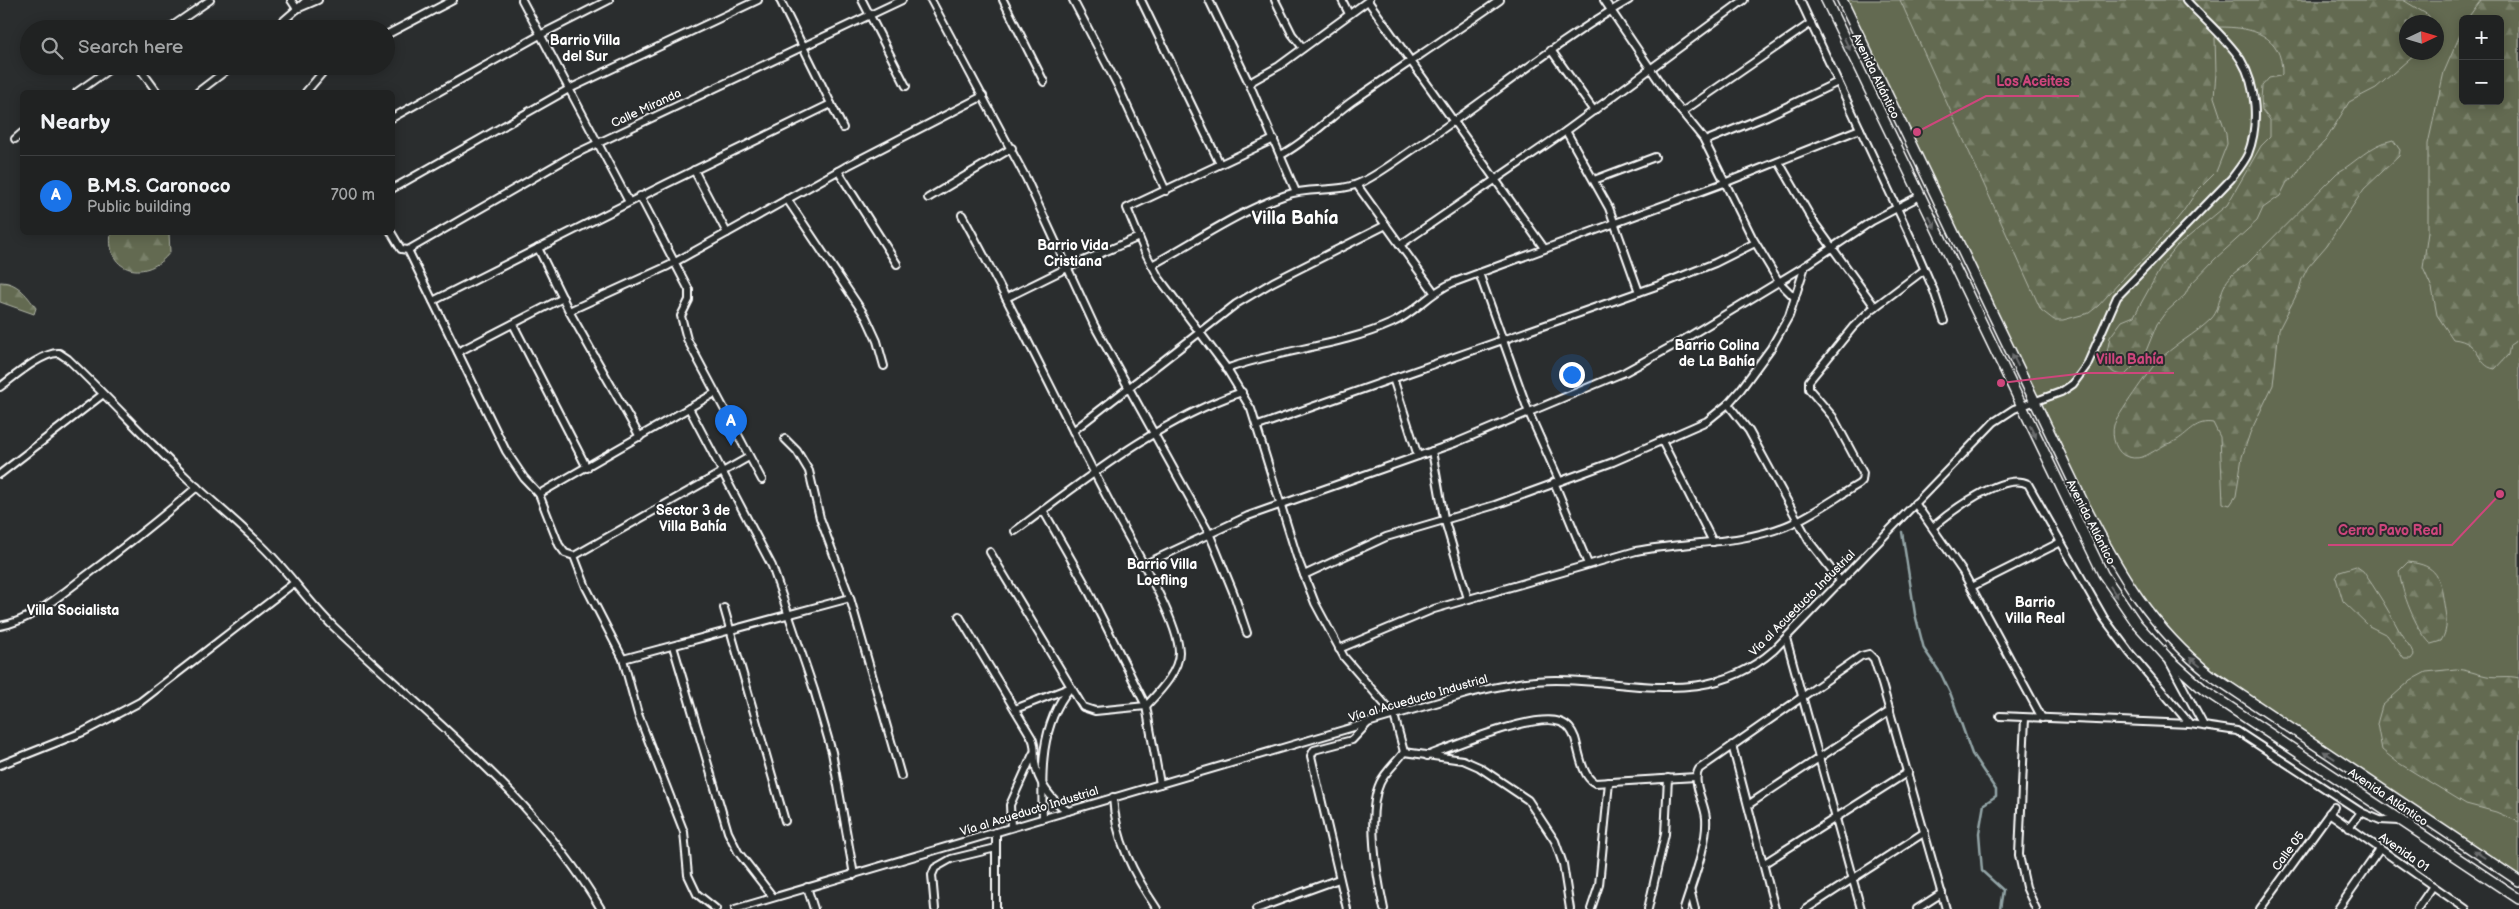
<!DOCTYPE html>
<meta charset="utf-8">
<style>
body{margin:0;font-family:"Balsamiq Sans",sans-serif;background:#282a2a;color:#f1f3f6}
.controls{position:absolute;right:15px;top:15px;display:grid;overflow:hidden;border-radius:8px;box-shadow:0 2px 12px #0003}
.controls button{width:45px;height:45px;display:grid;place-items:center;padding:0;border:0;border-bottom:1px solid #3d3f40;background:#202222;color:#f1f3f6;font:25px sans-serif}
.compass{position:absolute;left:2399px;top:15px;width:45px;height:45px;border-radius:50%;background:#202222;box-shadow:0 2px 12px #0003;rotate:86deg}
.you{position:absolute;left:1571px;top:374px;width:18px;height:18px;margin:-12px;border:4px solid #fff;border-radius:50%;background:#1a73e8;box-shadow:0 0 0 8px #1a73e833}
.badge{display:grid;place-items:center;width:32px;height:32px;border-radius:50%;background:#1a73e8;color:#fff;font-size:16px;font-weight:700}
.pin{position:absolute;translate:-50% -41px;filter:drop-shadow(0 1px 2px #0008)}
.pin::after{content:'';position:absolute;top:26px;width:18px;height:15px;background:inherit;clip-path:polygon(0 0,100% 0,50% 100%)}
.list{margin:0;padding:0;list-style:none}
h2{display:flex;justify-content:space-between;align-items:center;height:65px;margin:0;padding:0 20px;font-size:21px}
h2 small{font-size:16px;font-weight:400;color:#a2a4a5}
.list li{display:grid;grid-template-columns:32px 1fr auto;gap:15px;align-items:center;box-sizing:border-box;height:80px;padding:0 20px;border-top:1px solid #3d3f40}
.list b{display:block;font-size:19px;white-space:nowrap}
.list p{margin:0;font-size:16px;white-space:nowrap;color:#a2a4a5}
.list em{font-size:16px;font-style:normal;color:#a2a4a5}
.icon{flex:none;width:28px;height:28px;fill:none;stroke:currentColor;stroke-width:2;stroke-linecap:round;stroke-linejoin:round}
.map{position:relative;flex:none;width:2519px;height:909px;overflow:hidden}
.search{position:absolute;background:#202222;box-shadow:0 2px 12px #0003;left:20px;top:20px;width:375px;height:55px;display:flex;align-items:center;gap:12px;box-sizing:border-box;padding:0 18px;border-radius:28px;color:#a2a4a5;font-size:19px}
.panel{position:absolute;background:#202222;box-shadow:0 2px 12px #0003;left:20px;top:90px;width:375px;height:145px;border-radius:8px}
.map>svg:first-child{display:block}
.green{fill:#636b51;stroke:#b1b5a8;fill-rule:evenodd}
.forest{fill:url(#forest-firs);stroke:#b1b5a8}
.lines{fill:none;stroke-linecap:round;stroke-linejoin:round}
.stream{stroke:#93a5a7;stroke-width:2.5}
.minor-casing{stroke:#fff;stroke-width:10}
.secondary-casing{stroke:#fff;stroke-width:12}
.minor{stroke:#2a2d2e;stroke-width:6}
.secondary{stroke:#2a2d2e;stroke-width:9}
.oneway{fill:#6a6c6d}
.labels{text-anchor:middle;stroke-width:4;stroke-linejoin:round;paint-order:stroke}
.street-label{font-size:12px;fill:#fff;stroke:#2a2d2e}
.neighbourhood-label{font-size:14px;font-weight:bold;fill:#fff;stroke:#2a2d2e}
.district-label{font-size:18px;font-weight:bold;fill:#fff;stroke:#2a2d2e}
.leader{fill:none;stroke:#ce467c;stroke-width:2}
.callout-dot{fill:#ce467c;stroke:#2a2d2e;stroke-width:2}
.callout-label{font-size:14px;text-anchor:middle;font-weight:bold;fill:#ce467c;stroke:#2a2d2e;stroke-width:4;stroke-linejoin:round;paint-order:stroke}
</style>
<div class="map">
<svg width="2519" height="909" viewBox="0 0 2519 909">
<defs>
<pattern id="forest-firs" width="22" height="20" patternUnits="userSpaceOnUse" patternTransform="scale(1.25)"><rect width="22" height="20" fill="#636b51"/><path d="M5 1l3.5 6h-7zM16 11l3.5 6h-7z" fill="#7a816b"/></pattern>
</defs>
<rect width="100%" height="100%" fill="#2a2d2e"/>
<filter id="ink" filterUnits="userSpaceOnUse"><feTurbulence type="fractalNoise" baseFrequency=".02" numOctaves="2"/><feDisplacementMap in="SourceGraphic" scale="10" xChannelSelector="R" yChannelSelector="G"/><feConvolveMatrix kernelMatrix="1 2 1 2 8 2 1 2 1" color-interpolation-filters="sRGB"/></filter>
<g filter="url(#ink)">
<!-- green -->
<path class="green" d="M 1842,0 L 2519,0 L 2519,881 L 2195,663 L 2121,574 ZM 2463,19 L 2500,19 L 2500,101 L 2463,101 ZM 2406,22 L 2436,22 L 2436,52 L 2406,52 Z"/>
<!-- forest -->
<g class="forest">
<path d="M 1900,0 L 2403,0 L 2428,15 L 2432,22 L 2406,22 L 2406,52 L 2416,53 L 2376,88 L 2349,102 L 2326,140 L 2303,164 L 2294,178 L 2287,182 L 2280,196 L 2263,208 L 2257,221 L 2215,259 L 2190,285 L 2185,295 L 2165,313 L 2157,324 L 2144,356 L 2125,375 C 2114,375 2110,371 2105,362 L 2110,337 L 2122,321 L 2134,316 L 2164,262 L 2176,247 L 2227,205 L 2261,146 L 2270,137 L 2270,120 L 2262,110 L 2261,99 L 2262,86 L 2269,78 L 2280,76 L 2282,74 C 2283,34 2251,27 2219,27 L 2215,38 L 2216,73 L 2214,97 L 2226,133 L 2227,144 L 2216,172 L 2197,191 L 2182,213 L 2146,257 L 2130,271 L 2098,306 L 2089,313 L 2063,320 L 2054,320 L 2041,310 Z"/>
<path d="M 2481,0 L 2519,0 L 2519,339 L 2510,345 L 2508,355 L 2495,369 C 2475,366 2483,342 2453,339 L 2437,315 L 2432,288 L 2423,268 L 2428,232 L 2428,144 L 2444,72 L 2463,28 L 2463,101 L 2500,101 L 2500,19 L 2467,19 Z"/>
<path d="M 2393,140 L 2400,150 L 2399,156 L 2364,189 L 2327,245 L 2308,267 L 2302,279 L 2299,290 L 2279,329 L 2273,385 L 2250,433 L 2242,457 L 2236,496 L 2230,505 L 2223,503 L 2220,437 L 2213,423 C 2196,420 2190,432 2177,440 C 2173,443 2167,443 2163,446 C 2151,452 2143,461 2128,457 C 2116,454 2111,437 2114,425 C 2116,418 2150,369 2157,362 C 2172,346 2196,334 2211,319 C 2218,312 2218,304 2221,295 C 2225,279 2234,272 2247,264 L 2337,173 C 2357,162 2369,145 2393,140 Z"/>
<path d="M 111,233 L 169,233 L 170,252 C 148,282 105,274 111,233 Z"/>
<path d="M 0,282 C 17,282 26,294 36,308 L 34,314 L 0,302 Z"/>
<path d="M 2408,562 C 2438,565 2440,578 2444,604 C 2446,618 2449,628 2441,641 L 2431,644 C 2415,628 2402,593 2399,571 Z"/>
<path d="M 2356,566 L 2363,571 C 2377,591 2389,611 2400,632 C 2404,640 2411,646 2414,655 L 2411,659 L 2404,659 L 2387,635 L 2369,626 L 2343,601 L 2336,578 L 2340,571 Z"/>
<path d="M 2456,669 C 2468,670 2476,674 2487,676 C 2498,678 2508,675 2519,678 L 2519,822 L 2496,812 L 2466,804 L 2397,762 L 2382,750 L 2377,724 L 2382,706 L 2411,680 L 2426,672 Z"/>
</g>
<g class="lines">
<!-- stream -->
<path class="stream" d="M 1902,532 L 1915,614 L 1924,649 L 1941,674 L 1951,695 L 1972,754 L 1996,790 L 1996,796 L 1984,804 L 1979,833 L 1982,871 L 2003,890 L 2000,909"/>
<defs>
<g id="minor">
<path d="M 291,0 L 297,9 L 307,0"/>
<path d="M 522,0 L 629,202"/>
<path d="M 780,0 L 843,128"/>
<path d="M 862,0 L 906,86"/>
<path d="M 931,0 L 1026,178 L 1094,325 L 1209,533 L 1234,594 L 1247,633"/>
<path d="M 1003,0 L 1044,82"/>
<path d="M 1073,0 L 1118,86 L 1166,191"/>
<path d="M 1141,0 L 1220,164"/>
<path d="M 1209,0 L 1249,83 L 1296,192"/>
<path d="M 1275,0 L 1292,34 L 1303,48"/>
<path d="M 1342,0 L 1349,14"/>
<path d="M 1604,0 L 1669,96 L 1703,138 L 1752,237 L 1779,282 L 1795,298"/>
<path d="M 1800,0 L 1911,238 L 1934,291 L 1944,321"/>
<path d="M 1368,1 L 1544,248"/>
<path d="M 168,29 L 210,0"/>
<path d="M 274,29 L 297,9 L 318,0"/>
<path d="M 386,35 L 453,0"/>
<path d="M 1551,50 L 1594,111"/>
<path d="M 138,66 L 157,92"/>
<path d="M 1249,83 L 1279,66 L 1369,0"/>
<path d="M 77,92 L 114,66"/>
<path d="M 198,92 L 232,66"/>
<path d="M 306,92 L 328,66"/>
<path d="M 1682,112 L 1811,23"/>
<path d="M 392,118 L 540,35 L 609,0"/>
<path d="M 1566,131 L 1609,208 L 1639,292"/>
<path d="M 15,139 L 22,133"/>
<path d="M 1274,139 L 1127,208 L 1145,252 L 1159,278 L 1225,366 L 1251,409 L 1297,557 L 1315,603 L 1344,657 L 1394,715 L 1404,752"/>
<path d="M 1705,141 L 1767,116 L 1838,82"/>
<path d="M 1281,155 C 1306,142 1328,119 1351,102 C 1400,68 1451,35 1500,0"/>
<path d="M 1779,162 L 1813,221 L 1875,307"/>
<path d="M 694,170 L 727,233"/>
<path d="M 838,171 L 897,264"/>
<path d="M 1594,180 L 1655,157"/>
<path d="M 1357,185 L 1434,292"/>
<path d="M 392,189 L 569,89 L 758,0"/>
<path d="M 640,196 L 689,290 L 689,300 L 681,316 L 687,339 L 762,480"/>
<path d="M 928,198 L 1012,148"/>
<path d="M 787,199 L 866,317 L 877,341 L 884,366"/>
<path d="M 962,215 C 1014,309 1059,406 1109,501 C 1126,535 1178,617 1179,652 C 1179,672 1159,692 1146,706 L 1095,711 L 1083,707 L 990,552"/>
<path d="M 391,232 L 401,249 L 408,250 L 506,451 L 524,478 L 539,494 L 559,545 L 565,553 L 574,556 L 586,587 L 623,659 L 638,714 L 684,832 L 688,875 L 697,894 L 716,909"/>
<path d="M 1400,245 L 1566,131 L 1744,0"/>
<path d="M 538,248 L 569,311 L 640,437"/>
<path d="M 408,250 L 575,154 L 902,0"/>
<path d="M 1152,265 C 1196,241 1239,211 1286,195 C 1311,186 1340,194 1364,181 C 1384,171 1402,156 1421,144 C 1491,97 1556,42 1629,0"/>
<path d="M 1479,273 L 1529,413 L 1559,480"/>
<path d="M 1006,298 L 1067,268 L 1139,237"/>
<path d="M 433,301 L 666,184 L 831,104"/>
<path d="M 569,311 L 668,266 L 845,167 L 983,96"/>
<path d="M 513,324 L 587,468"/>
<path d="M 458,352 L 563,298"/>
<path d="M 1226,369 C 1280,349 1339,347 1392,323 C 1415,313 1429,293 1452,283 L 1724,183 L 1860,129"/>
<path d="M 1393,378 L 1418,456"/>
<path d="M 0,387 C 14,377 42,352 59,353 L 68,359 C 109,398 147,440 188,479 C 213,502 238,523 262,546 C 288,571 308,602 334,627 C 427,716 535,796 601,909"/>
<path d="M 1728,404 L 1749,431 L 1809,541 L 1841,582"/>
<path d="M 689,408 L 772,566 L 814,690 L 832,752 L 854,875"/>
<path d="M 1258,426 L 1662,284 L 1715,263 L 1755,243"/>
<path d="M 1073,431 L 1236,304 L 1273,282 L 1386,225"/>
<path d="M 785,439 L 797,451 L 809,471 L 820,518 L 850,598 L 901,776"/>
<path d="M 1662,441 L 1713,542"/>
<path d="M 1432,451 L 1444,518 L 1468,599"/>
<path d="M 0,474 L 102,395"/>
<path d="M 1554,482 L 1588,564"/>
<path d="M 539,494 L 715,393"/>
<path d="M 1915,503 L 1963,572 L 2042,718"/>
<path d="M 1043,510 L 1084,582 L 1146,706 L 1160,784"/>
<path d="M 1933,527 C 1950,512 2004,471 2028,484 L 2104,618 L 2130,653 L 2190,724"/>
<path d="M 1015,531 C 1086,479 1157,421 1242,392"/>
<path d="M 574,556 L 749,457"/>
<path d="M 1143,565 L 1248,516 L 1455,443 L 1625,372 L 1678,343 L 1805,266 L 1872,221 L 1920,196"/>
<path d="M 1304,575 L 1386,537 L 1495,505 L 1613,462 L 1707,421 L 1728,404 L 1741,389 L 1771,348 L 1789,316 L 1805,266"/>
<path d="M 1971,587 L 2061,542"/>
<path d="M 724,608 L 785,821"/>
<path d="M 959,616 L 1032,738 C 1036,746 1034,754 1035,762 C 1037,782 1052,801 1068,811"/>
<path d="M 0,626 C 31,621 58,597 83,578 C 122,549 160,519 197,487"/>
<path d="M 1786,638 L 1861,909"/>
<path d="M 673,646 L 728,832 L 738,852 L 773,897"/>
<path d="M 1339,649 L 1434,609 L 1636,551 C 1686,541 1738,545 1786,526 C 1811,516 1835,498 1859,484 L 1862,481 L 1863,473 L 1833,417 L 1809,389 L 1809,381 L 1853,327 L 1871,310 L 1924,270"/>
<path d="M 623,659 L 850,598"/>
<path d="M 2169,661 L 2204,726"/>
<path d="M 1015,709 L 1069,688"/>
<path d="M 2000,716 L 2190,724 L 2237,731 L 2361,812 L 2380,820 L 2400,821"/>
<path d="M 2025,718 L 2019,855 L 2026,887 L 2036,909"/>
<path d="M 1732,745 L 1775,909"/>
<path d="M 1404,752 L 1463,760 L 1479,767 L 1528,800 L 1555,841 L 1563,864 L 1570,909"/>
<path d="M 1427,756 C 1453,746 1535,712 1560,722 C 1569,725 1572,731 1575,738 C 1579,751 1582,777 1595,783 L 1696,777"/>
<path d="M 0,765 L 83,732 L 140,702 L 294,583"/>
<path d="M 1113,797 C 1115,839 1134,875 1157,909"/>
<path d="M 1748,805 L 1890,711"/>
<path d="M 2329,813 L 2466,909"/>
<path d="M 1043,818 C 1041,772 1040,725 1070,688"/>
<path d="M 1011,827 L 1010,805 L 1033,754"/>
<path d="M 2349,828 L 2361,812"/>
<path d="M 1763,864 L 1908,772"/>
<path d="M 807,887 L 814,909"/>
<path d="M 1690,889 L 1695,909"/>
<path d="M 735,909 L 1466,694 C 1495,687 1525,680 1556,680 C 1635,680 1707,709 1774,650 L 1994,422 L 2014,409 L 2061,392 L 2073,384 L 2087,365 L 2117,297 L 2231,179 C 2237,171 2244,163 2248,154 C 2259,126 2257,86 2241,60 C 2226,37 2204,20 2186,0"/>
<path d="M 935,909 L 932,875 L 935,868 L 951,859 L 996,848"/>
<path d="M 996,909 L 996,832"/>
<path d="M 1256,909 L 1339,879"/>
<path d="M 1347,909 L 1311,756 L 1314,750 L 1352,740 L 1367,724"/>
<path d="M 1384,909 C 1377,877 1366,813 1380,783 C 1385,772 1397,762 1404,752"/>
<path d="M 1591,909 L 1599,885 L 1609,782"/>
<path d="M 1648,909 L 1665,834 L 1668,778"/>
<path d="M 1684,909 C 1692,883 1708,844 1706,818 C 1705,803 1691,782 1699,769 L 1861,656 L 1869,654 L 1874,659 L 1882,684 L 1946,909"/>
<path d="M 1806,909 L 1925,832"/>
<path d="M 1917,909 L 1942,893"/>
<path d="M 2260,909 L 2334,807"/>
<path d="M 2338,909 L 2380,849"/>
<path d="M 2417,909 L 2433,886"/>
</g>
<g id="secondary">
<path d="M 1826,0 L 2103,574 L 2137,624 L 2167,657 L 2204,690 L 2519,899"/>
<path d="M 1842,0 L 2084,504 C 2118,571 2151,628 2211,675 L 2519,881"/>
</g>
</defs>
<!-- minor casing -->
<use href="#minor" class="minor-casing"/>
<!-- secondary casing -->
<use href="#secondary" class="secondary-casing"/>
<!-- minor -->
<use href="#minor" class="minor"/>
<!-- secondary -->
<use href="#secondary" class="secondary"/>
</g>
<!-- one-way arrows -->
<defs><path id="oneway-solid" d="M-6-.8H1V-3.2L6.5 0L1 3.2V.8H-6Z" transform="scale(1.25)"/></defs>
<g class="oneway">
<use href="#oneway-solid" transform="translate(1847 44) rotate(64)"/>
<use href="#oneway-solid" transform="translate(1932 222) rotate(64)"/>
<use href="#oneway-solid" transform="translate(2015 360) rotate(-116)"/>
<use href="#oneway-solid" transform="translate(2033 432) rotate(64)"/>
<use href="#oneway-solid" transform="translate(2114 592) rotate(57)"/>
<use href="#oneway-solid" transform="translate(2195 662) rotate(-140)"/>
<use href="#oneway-solid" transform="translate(2329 755) rotate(-146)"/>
<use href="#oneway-solid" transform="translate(2479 854) rotate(-146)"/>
</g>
</g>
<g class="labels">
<!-- street labels -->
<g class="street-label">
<text transform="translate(1876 76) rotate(64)" y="4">Avenida Atlántico</text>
<text transform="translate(646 108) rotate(-25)" y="4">Calle Miranda</text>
<text transform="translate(2091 522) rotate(63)" y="4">Avenida Atlántico</text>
<text transform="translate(1802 603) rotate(-45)" y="4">Vía al Acueducto Industrial</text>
<text transform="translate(1418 698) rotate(-16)" y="4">Vía al Acueducto Industrial</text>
<text transform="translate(2388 797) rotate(34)" y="4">Avenida Atlántico</text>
<text transform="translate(1029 811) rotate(-17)" y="4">Vía al Acueducto Industrial</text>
<text transform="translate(2288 851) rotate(-54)" y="4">Calle 05</text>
<text transform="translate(2404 852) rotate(35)" y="4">Avenida 01</text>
</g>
<!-- neighbourhood labels -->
<g class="neighbourhood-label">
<text x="585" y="45">Barrio Villa<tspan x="585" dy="16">del Sur</tspan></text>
<text x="1073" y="250">Barrio Vida<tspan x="1073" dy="16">Cristiana</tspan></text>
<text x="1717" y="350">Barrio Colina<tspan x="1717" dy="16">de La Bahía</tspan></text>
<text x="693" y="515">Sector 3 de<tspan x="693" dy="16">Villa Bahía</tspan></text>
<text x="1162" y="569">Barrio Villa<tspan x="1162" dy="16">Loefling</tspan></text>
<text x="2035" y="607">Barrio<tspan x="2035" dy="16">Villa Real</tspan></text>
<text x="73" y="615">Villa Socialista</text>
</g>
<!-- district labels -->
<g class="district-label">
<text x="1295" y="224">Villa Bahía</text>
</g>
</g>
<!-- callouts -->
<path class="leader" d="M1917 132L1986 96H2079M2001 383L2086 373H2174M2500 494L2452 545H2328"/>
<g class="callout-dot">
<circle cx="1917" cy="132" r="5"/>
<circle cx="2001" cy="383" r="5"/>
<circle cx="2500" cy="494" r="5"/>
</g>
<g class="callout-label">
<text x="2033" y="86">Los Aceites</text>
<text x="2130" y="364">Villa Bahía</text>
<text x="2390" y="535">Cerro Pavo Real</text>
</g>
</svg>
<div class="controls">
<button>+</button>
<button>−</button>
</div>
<svg class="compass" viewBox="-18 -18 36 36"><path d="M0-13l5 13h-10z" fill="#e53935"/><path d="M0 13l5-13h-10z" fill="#a2a4a5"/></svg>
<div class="you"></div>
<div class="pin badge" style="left:731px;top:446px">A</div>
<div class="search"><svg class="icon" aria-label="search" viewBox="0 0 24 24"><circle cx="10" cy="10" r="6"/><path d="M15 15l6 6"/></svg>Search here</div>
<section class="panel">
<h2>Nearby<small></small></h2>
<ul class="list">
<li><span class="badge">A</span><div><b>B.M.S. Caronoco</b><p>Public building</p></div><em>700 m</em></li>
</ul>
</section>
</div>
